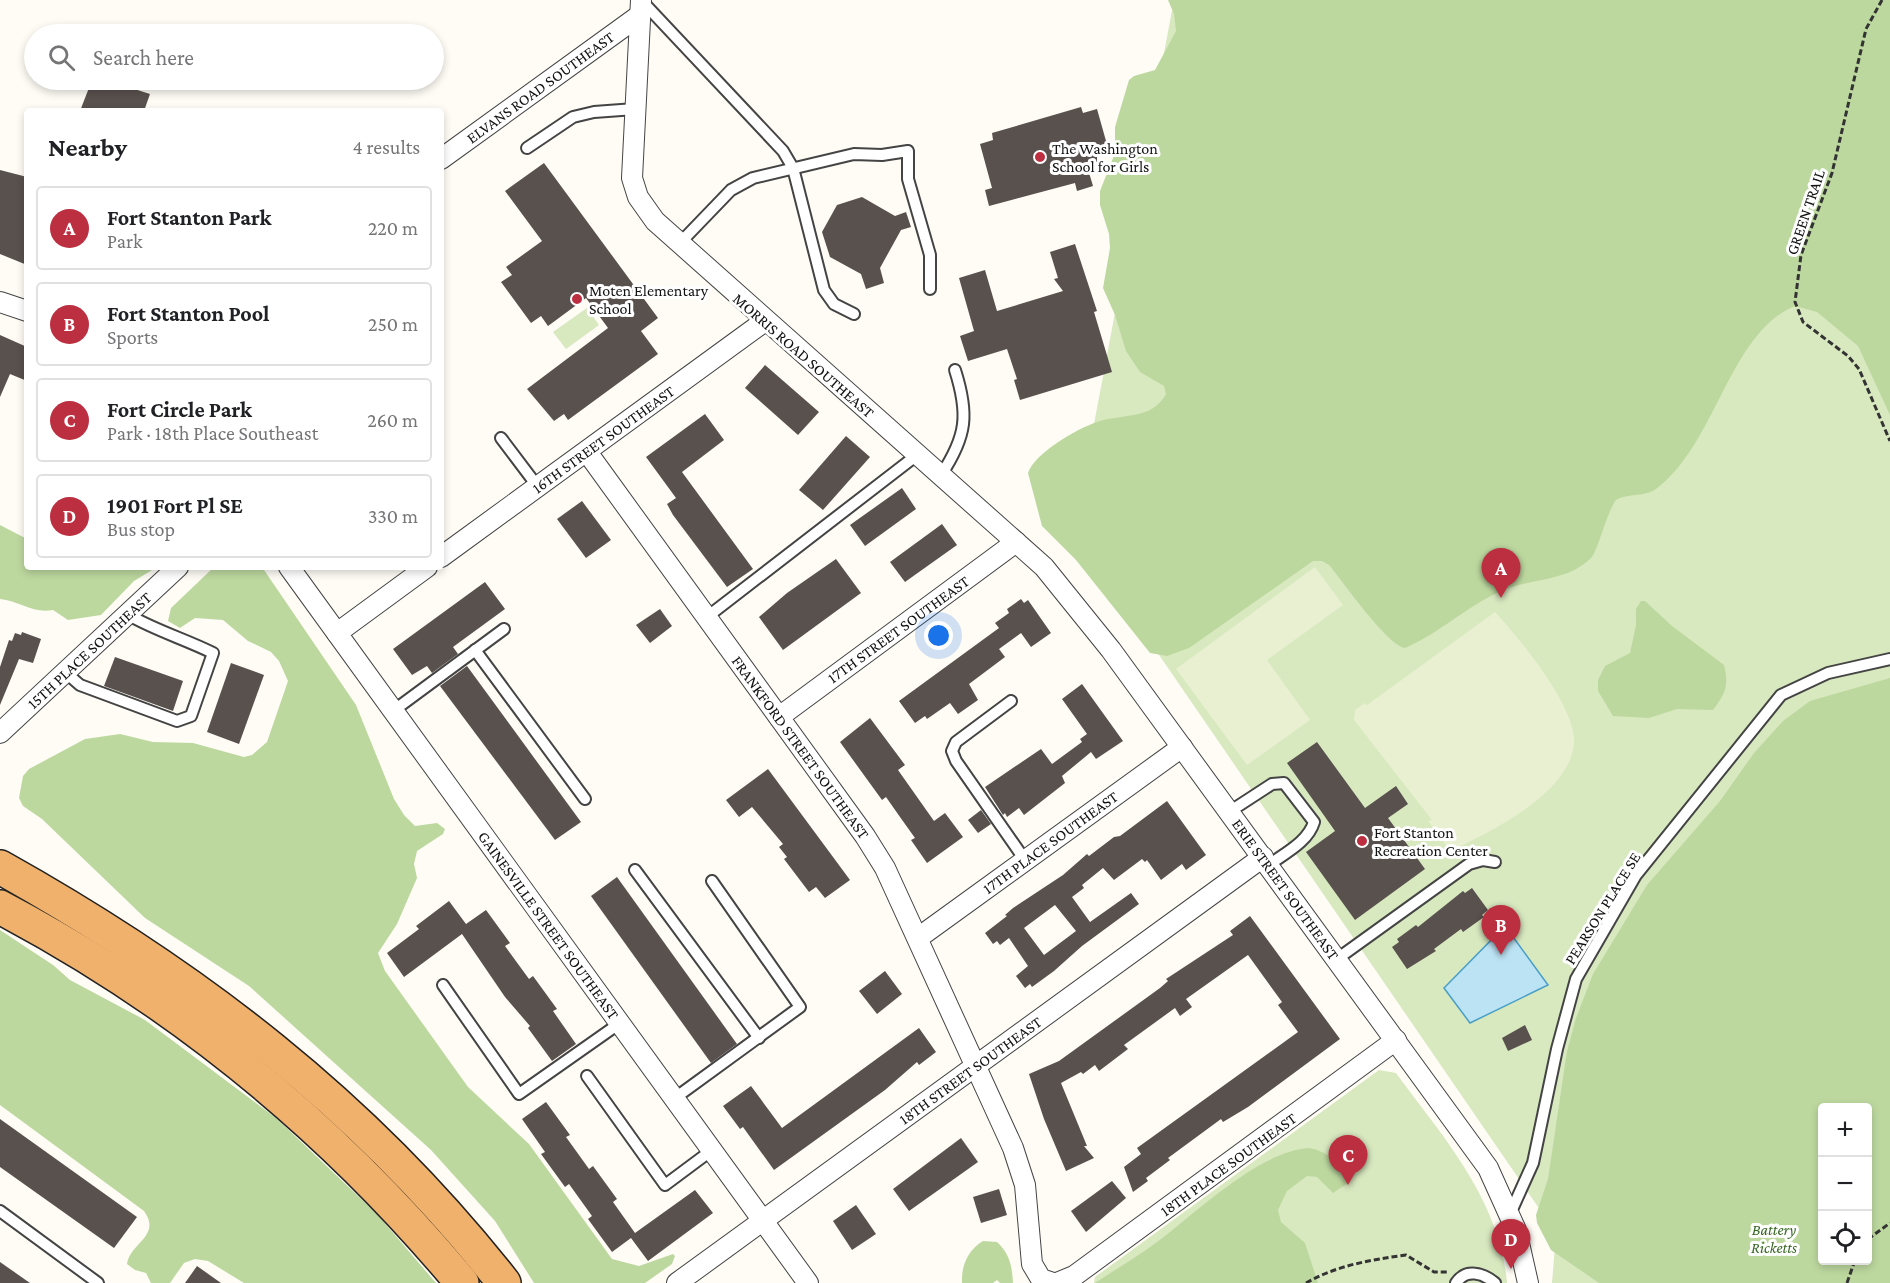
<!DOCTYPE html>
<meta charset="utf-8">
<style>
body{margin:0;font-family:"Crimson Pro",serif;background:#f6f6f6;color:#202124}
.controls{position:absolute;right:18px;bottom:18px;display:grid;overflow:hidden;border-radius:6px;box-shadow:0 3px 9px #0003}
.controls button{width:54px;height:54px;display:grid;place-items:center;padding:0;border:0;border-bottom:2px solid #e0e0e0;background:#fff;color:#202124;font:30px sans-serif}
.you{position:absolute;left:939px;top:636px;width:21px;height:21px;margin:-15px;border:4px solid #fff;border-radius:50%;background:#1a73e8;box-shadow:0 0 0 9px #1a73e833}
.badge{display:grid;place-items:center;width:39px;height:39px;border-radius:50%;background:#bb2f40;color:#fff;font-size:20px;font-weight:700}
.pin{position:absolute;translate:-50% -50px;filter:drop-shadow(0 2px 3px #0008)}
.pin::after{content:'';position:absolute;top:32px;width:21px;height:18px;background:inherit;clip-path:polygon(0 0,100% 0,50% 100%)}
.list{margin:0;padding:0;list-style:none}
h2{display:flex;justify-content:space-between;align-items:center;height:78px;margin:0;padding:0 24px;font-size:26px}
h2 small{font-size:20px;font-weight:400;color:#757577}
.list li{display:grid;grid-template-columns:39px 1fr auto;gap:18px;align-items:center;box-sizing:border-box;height:84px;margin:0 12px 12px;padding:0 12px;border:2px solid #e0e0e0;border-radius:6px}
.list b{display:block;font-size:22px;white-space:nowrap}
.list p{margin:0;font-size:20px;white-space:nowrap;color:#757577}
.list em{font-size:20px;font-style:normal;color:#757577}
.icon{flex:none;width:33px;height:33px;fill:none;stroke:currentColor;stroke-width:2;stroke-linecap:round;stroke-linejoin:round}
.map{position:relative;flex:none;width:1890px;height:1283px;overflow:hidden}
.search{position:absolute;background:#fff;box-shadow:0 3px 9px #0003;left:24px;top:24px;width:420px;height:66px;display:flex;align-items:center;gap:15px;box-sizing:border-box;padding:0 21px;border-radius:33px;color:#757577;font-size:22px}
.panel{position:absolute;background:#fff;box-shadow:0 3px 9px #0003;left:24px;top:108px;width:420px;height:462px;border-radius:6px}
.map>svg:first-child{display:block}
.green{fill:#d8e8bf;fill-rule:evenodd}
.forest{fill:#bdd89f;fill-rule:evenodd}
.pitch{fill:#e8f0d1}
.water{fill:#bce3f4;stroke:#479ec7;stroke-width:1.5}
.building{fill:#59514e;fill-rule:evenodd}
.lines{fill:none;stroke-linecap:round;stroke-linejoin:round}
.service-casing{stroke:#444;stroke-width:14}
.minor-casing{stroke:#444;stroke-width:22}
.trunk-casing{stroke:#222;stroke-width:36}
.path{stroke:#333;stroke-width:3;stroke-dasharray:6 3;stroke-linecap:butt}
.service{stroke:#fff;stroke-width:10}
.minor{stroke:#fff;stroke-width:20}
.trunk{stroke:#efb16c;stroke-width:33}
.poi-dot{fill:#bb2f40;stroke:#fff;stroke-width:2}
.labels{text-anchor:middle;stroke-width:6;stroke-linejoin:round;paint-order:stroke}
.street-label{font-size:16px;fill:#111;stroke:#fff}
.poi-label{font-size:16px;fill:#111;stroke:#fff;text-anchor:start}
.park-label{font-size:16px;font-style:italic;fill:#366723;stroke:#fff}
</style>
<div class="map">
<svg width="1890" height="1283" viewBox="0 0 1890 1283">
<rect width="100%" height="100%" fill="#fefcf5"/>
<!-- green -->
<g class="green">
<path d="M 1174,0 L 1890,0 L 1890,1283 L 1552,1283 L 1556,1233 L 1155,649 L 1071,546 ZM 1822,1108 L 1868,1108 L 1868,1260 L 1822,1260 Z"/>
<path d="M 587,308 L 599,325 L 566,349 L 553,332 Z"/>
<path d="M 1379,1070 L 1396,1073 C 1443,1137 1500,1200 1507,1283 L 1094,1283 L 1095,1277 Z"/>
</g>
<!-- forest -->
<g class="forest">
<path d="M 1168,0 L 1890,0 L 1890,415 L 1858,346 L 1817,312 L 1795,306 C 1729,333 1716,445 1656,489 C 1645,497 1628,493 1616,500 C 1606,514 1598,551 1591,558 C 1567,582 1531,578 1501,591 C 1467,606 1440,633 1405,648 C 1387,645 1344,583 1329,565 L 1322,561 L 1313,561 L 1189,648 L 1167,656 L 1150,653 L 1076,560 L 1042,526 L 1028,473 C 1035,453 1076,429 1097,422 C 1122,413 1151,421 1166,394 L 1164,386 L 1140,372 L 1126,351 L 1115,315 L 1103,288 L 1110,248 L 1109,234 L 1100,205 L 1100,191 L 1115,153 L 1115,127 L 1129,80 L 1134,76 L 1155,70 L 1176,31 L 1174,14 Z"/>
<path d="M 0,525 L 27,539 L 27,567 L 157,567 L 134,581 L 101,615 L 68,620 L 53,610 C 34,614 19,601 0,599 Z"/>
<path d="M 214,567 L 262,567 L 356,705 L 394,799 L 404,815 L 415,826 L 437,823 L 445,829 L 443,834 L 417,851 L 414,864 L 417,878 L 397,924 L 378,953 L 385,971 L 468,1087 L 529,1144 L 612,1259 L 639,1266 L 673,1254 L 675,1256 L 672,1264 L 645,1283 L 534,1283 L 495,1221 L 431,1150 L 249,986 L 145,918 L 42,819 L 23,806 L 19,798 L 23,776 L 29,769 L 85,739 L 120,734 L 153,742 L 193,743 L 244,757 L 252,755 L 267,742 L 288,681 L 279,661 L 271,652 L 248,641 L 223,620 L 195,618 L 180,628 L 168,621 L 171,608 Z"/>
<path d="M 1641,601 L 1645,601 L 1672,626 L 1724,665 C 1729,685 1726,693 1713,710 L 1677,709 L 1649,718 L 1613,716 L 1598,691 L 1598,680 L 1605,666 L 1630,653 L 1636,625 L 1636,609 Z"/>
<path d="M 1890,678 L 1890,1283 L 1599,1283 L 1551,1250 L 1537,1223 L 1536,1215 L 1548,1179 L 1567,1051 L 1576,1018 L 1593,974 L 1647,885 L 1720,801 L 1754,753 L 1783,721 L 1810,701 ZM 1822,1108 L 1868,1108 L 1868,1260 L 1822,1260 Z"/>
<path d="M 0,930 L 53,965 L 70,980 L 145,1020 L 276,1118 L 376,1213 L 436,1283 L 244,1283 L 208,1261 L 195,1259 L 184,1263 L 170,1283 L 151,1283 L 146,1273 L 135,1270 L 127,1264 C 130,1243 162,1236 144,1211 L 0,1105 Z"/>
<path d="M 1309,1148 C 1327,1151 1343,1164 1348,1183 L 1333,1193 L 1317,1177 L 1307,1176 L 1287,1191 L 1278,1210 L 1281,1222 L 1305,1243 L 1318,1283 L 1095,1283 C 1116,1269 1137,1257 1157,1242 C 1196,1213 1259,1151 1309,1148 Z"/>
<path d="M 983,1241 L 997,1242 C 1010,1254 1012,1266 1013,1283 L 1000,1283 L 997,1280 L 993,1283 L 962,1283 C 961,1266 968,1250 983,1241 Z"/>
</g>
<!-- pitch -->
<g class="pitch">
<path d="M 1315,567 L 1343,605 L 1267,660 L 1310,720 L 1247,765 L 1176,669 Z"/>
<path d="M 1495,612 C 1519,638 1576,706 1574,743 C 1570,794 1490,832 1450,851 L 1428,821 L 1432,820 L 1354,720 L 1355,710 L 1365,703 L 1367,705 Z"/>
</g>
<!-- water -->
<path class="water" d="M 1505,926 L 1548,985 L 1470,1023 L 1444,988 Z"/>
<!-- building -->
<g class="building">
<path d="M 92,80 L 106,80 L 150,94 L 144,111 L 80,111 Z"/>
<path d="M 1081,107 L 1083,113 L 1097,109 L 1108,148 L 1097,151 L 1097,162 L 1087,166 L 1093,186 L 1077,191 L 1075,183 L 989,206 L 985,190 L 992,188 L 980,144 L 993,140 L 992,133 Z"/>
<path d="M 544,163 L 658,318 L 641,331 L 658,354 L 568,420 L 564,414 L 554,421 L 527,389 L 608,328 L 586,298 L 548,326 L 541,316 L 531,323 L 501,282 L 512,275 L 506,267 L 542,241 L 505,191 Z"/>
<path d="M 0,170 L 27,177 L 27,265 L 0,254 Z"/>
<path d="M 862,197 L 895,216 L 906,212 L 911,227 L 901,230 L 880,268 L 884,283 L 866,289 L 861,274 L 830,257 L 822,232 L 837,205 Z"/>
<path d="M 1075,244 L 1097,311 L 1094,312 L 1112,372 L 1020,400 L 1014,380 L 1017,379 L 1007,349 L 968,361 L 960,336 L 974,331 L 959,278 L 985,270 L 997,311 L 1063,291 L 1054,279 L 1058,278 L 1050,252 Z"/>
<path d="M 0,335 L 27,347 L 27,381 L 10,374 L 0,397 Z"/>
<path d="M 765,365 L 819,412 L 798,435 L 745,388 Z"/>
<path d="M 705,414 L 724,440 L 682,472 L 753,569 L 727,587 L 673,515 L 667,504 L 676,498 L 646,457 Z"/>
<path d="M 846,436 L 870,457 L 823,510 L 799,490 Z"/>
<path d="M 902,488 L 916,509 L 865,546 L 850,525 Z"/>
<path d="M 582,501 L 611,540 L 586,558 L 557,519 Z"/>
<path d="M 942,524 L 957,545 L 905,582 L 890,562 Z"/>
<path d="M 836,559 L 861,593 L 783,650 L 759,617 L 787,593 Z"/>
<path d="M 485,582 L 505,609 L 453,647 L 458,654 L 432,673 L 427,666 L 412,675 L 393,649 Z"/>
<path d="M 1021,599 L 1024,603 L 1028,600 L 1051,633 L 1031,647 L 1021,633 L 999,649 L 1005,657 L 969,684 L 978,700 L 958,714 L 950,703 L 927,719 L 925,716 L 915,723 L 899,701 L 999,628 L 995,623 L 1009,613 L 1007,609 Z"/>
<path d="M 660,609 L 672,626 L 650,643 L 636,625 Z"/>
<path d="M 22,632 L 41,639 L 33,663 L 19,659 L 0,705 L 0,667 L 9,640 L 12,641 L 15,633 L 21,635 Z"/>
<path d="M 115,657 L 183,681 L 173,711 L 104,686 Z"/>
<path d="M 231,663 L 264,675 L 239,744 L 207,732 Z"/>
<path d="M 467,666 L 581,822 L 555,840 L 440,686 Z"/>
<path d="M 1082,684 L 1123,741 L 1096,759 L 1091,752 L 1062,776 L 1065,783 L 1024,815 L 1019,808 L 1007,817 L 1005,813 L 1003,815 L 985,787 L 1041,749 L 1052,764 L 1082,742 L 1080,739 L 1087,734 L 1062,699 Z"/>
<path d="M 870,718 L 905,765 L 898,770 L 934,821 L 945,813 L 963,837 L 927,863 L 911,840 L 915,838 L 900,817 L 886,797 L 882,800 L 840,742 Z"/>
<path d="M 1317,742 L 1365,808 L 1396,786 L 1408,804 L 1388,818 L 1425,869 L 1355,920 L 1306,852 L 1335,831 L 1287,763 Z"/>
<path d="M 768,769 L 850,880 L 825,898 L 816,887 L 809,892 L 784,859 L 787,857 L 779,847 L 783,844 L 752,807 L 739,817 L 726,800 Z"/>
<path d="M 1167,801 L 1206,855 L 1186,870 L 1182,864 L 1161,880 L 1147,860 L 1145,862 L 1142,859 L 1114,880 L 1103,868 L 1082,885 L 1084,888 L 1072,897 L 1090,922 L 1131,893 L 1139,904 L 1082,946 L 1054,971 L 1032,987 L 1030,984 L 1025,988 L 1016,976 L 1028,966 L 1009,938 L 1000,945 L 997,941 L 993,944 L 985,933 L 1007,916 L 1005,915 L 1013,908 L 1063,875 L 1087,854 L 1089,856 L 1114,837 L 1120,836 ZM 1055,905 L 1076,931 L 1044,955 L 1024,928 Z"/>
<path d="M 981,810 L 991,824 L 978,833 L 968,820 Z"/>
<path d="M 617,877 L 737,1044 L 711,1063 L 591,896 Z"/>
<path d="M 1472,888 L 1488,910 L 1482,915 L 1484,917 L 1463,932 L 1461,929 L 1434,949 L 1436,951 L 1407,969 L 1392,947 L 1399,942 L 1397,939 L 1416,925 L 1418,927 L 1463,891 L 1465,893 Z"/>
<path d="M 449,901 L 466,924 L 486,910 L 510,943 L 505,946 L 529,979 L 533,976 L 557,1009 L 553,1011 L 576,1044 L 552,1061 L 528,1028 L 530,1026 L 505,997 L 462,934 L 404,977 L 387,953 L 419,929 L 416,926 Z"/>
<path d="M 1250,916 L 1340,1039 L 1248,1107 L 1223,1122 L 1221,1119 L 1168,1158 L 1170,1160 L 1146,1178 L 1148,1181 L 1133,1192 L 1124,1167 L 1141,1154 L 1137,1148 L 1298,1032 L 1278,1005 L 1282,1002 L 1248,955 L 1186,999 L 1192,1007 L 1180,1016 L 1175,1008 L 1124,1045 L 1128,1049 L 1099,1071 L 1095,1065 L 1083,1074 L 1081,1072 L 1061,1083 L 1087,1146 L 1084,1146 L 1094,1158 L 1066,1171 L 1044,1119 L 1029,1074 L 1059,1061 L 1160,988 L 1168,981 L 1166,979 L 1233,935 L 1230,931 Z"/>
<path d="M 885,971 L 902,994 L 877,1014 L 859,991 Z"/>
<path d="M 1525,1025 L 1532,1040 L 1508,1051 L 1502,1038 Z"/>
<path d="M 919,1028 L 936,1052 L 919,1065 L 917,1062 L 885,1090 L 774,1170 L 743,1127 L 740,1129 L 723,1106 L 751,1086 L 782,1128 Z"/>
<path d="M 546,1102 L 570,1135 L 566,1137 L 589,1169 L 593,1166 L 617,1199 L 613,1202 L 635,1233 L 695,1190 L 713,1213 L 648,1261 L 631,1238 L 612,1252 L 588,1219 L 592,1216 L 569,1184 L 565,1187 L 541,1154 L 545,1152 L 522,1119 Z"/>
<path d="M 0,1119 L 137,1217 L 114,1248 L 0,1167 Z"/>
<path d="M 961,1138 L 978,1162 L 909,1211 L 893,1189 Z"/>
<path d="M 1112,1181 L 1126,1198 L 1086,1232 L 1071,1211 Z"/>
<path d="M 999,1189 L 1007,1215 L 981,1223 L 973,1197 Z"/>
<path d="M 856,1205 L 876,1234 L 852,1250 L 833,1221 Z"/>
<path d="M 0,1262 L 30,1283 L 0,1283 Z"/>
<path d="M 197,1266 L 221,1283 L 185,1283 Z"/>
</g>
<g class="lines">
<defs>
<g id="service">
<path d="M 641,0 L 783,151 L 793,168 L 824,290 L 834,304 L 854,314"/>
<path d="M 527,148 L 573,117 L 594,112 L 635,109"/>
<path d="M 679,244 L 731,190 L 753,178 L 854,154 L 882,155 L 908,151 L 908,179 L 930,255 L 930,289"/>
<path d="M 501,438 L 538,487"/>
<path d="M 941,475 C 967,436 969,414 955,370"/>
<path d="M 707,617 L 917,455"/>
<path d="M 475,650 L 585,799"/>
<path d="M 65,672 L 80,685 L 177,721 L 191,716 L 213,653 C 185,639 154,630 127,614"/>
<path d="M 1011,701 L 956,742 L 952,751 L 956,761 L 1025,860"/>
<path d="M 393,711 L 504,629"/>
<path d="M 1229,812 L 1272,784 L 1284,783 L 1314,822 C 1308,842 1285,853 1269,865"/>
<path d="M 635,870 L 759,1038"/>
<path d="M 1337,959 L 1469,864 L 1483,860 L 1495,862"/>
<path d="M 443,985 L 519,1094 L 620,1023"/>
<path d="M 587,1076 L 665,1185 L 712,1150"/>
<path d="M 675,1098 L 800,1007 L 712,881"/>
<path d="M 0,1211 L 98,1283"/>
<path d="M 1510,1214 L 1533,1163 L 1557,1049 L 1576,979 L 1636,875 L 1781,695 L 1828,673 L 1890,659"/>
<path d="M 1456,1283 C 1466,1268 1483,1273 1495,1283"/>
</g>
<g id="minor">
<path d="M 641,0 L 632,178 L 638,197 L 655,221 L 1044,567 L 1111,650 L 1488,1168 L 1516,1230 L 1528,1283"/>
<path d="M 441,159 L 640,15"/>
<path d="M 0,302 L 27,311"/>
<path d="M 587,452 L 865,836 L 885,868 L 1013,1148 L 1025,1185 L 1032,1264 L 1041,1279 L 1053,1283"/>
<path d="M 441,557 L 765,321"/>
<path d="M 289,567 L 808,1283"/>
<path d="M 337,633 L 427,567"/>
<path d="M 779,717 L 1016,542"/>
<path d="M 0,733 L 178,567"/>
<path d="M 918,938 L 1182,747"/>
<path d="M 677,1283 L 1263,857"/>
<path d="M 1057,1283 L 1074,1276 L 1396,1040"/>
</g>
<g id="trunk">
<path d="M 0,867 C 195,976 365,1106 504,1283"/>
<path d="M 0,907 C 178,1001 333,1128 462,1283"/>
</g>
</defs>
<!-- service casing -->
<use href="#service" class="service-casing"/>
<!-- minor casing -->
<use href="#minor" class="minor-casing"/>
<!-- trunk casing -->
<use href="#trunk" class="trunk-casing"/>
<!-- path -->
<g class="path">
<path d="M 1882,0 L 1866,29 L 1832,173 L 1801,255 L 1795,302 L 1803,322 L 1848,356 L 1859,369 L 1890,441"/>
<path d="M 1868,1239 L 1890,1223"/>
<path d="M 1306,1283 C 1338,1265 1370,1260 1406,1255 L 1434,1272 L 1447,1272"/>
<path d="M 1847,1283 L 1855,1260"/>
</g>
<!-- service -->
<use href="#service" class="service"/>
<!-- minor -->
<use href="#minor" class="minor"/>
<!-- trunk -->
<use href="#trunk" class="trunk"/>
</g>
<!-- markers -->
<g class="poi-dot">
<circle cx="1040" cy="157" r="6"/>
<circle cx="577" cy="299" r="6"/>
<circle cx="1362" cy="841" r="6"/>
</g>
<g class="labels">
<!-- street labels -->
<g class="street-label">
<text transform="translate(540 87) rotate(-36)" y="6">ELVANS ROAD SOUTHEAST</text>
<text transform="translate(1805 212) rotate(-71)" y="6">GREEN TRAIL</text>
<text transform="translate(804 355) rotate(41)" y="6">MORRIS ROAD SOUTHEAST</text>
<text transform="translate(603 439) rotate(-36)" y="6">16TH STREET SOUTHEAST</text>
<text transform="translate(898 629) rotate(-36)" y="6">17TH STREET SOUTHEAST</text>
<text transform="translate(89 650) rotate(-43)" y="6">15TH PLACE SOUTHEAST</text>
<text transform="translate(801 747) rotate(54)" y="6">FRANKFORD STREET SOUTHEAST</text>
<text transform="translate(1050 842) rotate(-36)" y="6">17TH PLACE SOUTHEAST</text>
<text transform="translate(1286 889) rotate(54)" y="6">ERIE STREET SOUTHEAST</text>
<text transform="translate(1602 908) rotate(-58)" y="6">PEARSON PLACE SE</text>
<text transform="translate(549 925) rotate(54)" y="6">GAINESVILLE STREET SOUTHEAST</text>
<text transform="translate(970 1070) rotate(-36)" y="6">18TH STREET SOUTHEAST</text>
<text transform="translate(1228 1164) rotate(-36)" y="6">18TH PLACE SOUTHEAST</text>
</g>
<!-- poi labels -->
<g class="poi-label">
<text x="1052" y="154">The Washington<tspan x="1052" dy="18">School for Girls</tspan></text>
<text x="589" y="296">Moten Elementary<tspan x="589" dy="18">School</tspan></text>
<text x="1374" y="838">Fort Stanton<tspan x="1374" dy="18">Recreation Center</tspan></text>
</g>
<!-- park labels -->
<g class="park-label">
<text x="1774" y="1235">Battery<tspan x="1774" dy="18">Ricketts</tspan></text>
</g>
</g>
</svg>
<div class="controls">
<button>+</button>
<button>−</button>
<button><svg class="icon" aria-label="locate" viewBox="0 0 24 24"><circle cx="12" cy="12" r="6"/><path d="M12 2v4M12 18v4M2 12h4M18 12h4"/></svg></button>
</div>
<div class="you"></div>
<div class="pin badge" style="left:1501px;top:598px">A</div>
<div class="pin badge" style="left:1501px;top:955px">B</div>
<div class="pin badge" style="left:1348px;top:1185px">C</div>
<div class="pin badge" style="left:1511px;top:1269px">D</div>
<div class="search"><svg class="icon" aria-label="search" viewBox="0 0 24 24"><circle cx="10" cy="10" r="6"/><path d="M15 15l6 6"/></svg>Search here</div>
<section class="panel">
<h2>Nearby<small>4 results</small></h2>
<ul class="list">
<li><span class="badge">A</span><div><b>Fort Stanton Park</b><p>Park</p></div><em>220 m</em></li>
<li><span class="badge">B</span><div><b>Fort Stanton Pool</b><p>Sports</p></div><em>250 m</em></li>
<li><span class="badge">C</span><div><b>Fort Circle Park</b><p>Park · 18th Place Southeast</p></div><em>260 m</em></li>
<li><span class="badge">D</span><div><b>1901 Fort Pl SE</b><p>Bus stop</p></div><em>330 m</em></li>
</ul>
</section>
</div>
